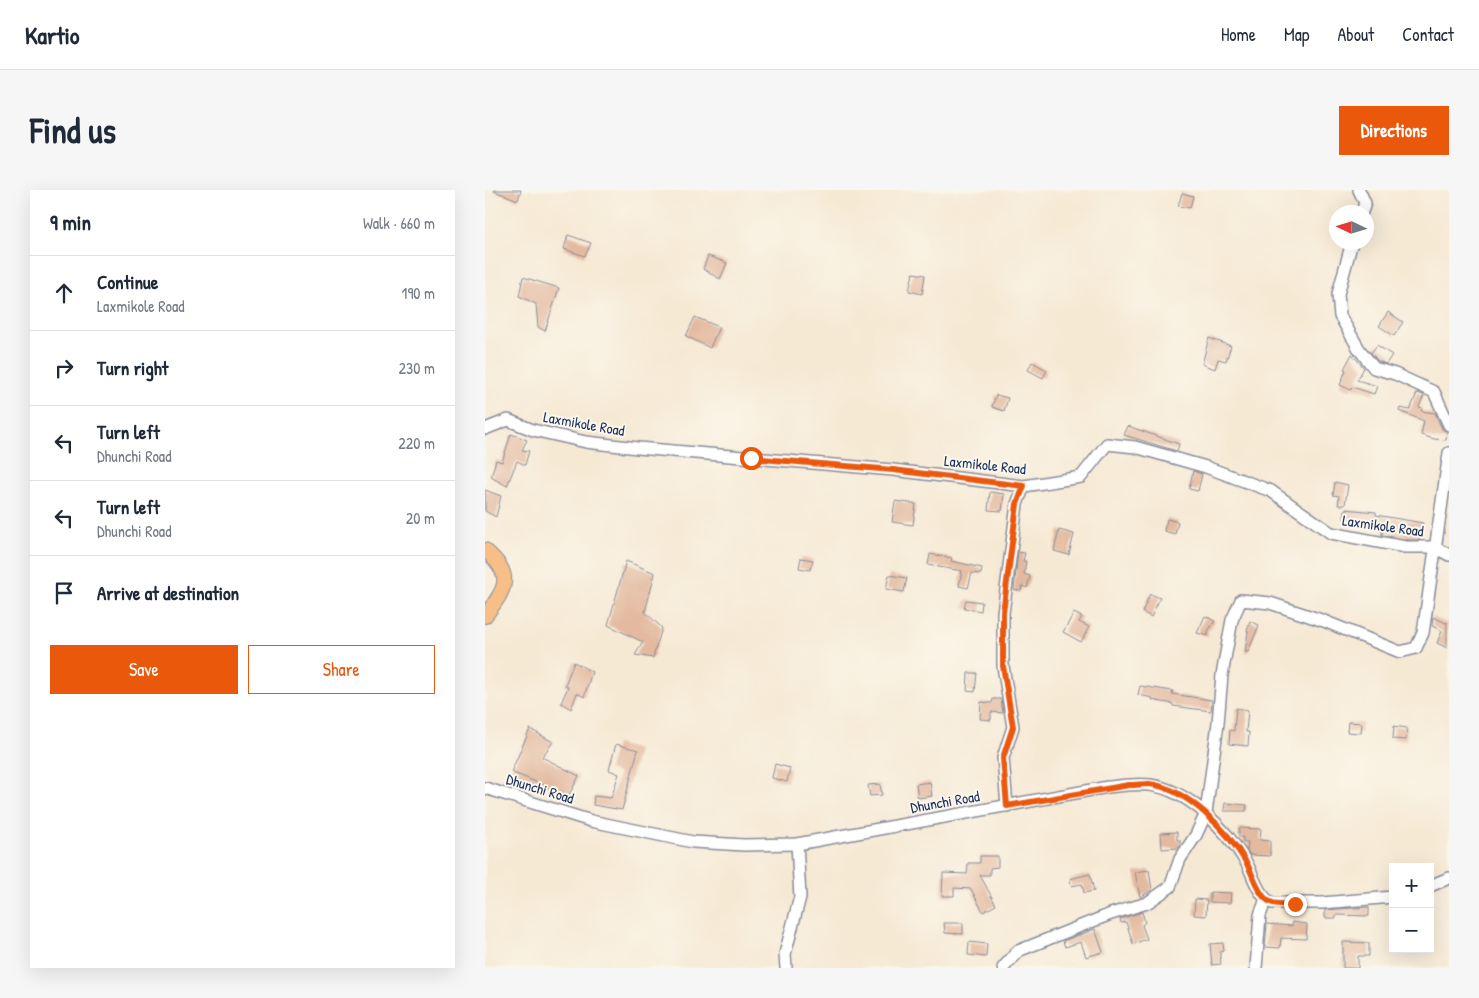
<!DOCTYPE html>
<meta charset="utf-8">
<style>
body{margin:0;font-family:"Patrick Hand",sans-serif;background:#f6f6f7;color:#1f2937}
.controls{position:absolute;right:15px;bottom:15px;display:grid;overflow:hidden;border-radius:0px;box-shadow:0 5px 20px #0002}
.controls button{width:45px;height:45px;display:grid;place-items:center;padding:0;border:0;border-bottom:1px solid #e0e1e3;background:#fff;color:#1f2937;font:25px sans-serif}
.compass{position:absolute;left:844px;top:15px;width:45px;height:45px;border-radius:50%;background:#fff;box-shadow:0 5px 20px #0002;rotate:274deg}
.stop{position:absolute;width:15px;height:15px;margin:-11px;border:4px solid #ea580c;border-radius:50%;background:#fff}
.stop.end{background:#ea580c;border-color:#fff;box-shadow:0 1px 5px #0008}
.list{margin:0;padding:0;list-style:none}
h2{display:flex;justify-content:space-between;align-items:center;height:65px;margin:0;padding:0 20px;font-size:21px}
h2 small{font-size:16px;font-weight:400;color:#747a83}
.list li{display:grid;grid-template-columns:32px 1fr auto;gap:15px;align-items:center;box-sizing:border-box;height:75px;padding:0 20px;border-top:1px solid #e0e1e3}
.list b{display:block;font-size:19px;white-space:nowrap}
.list p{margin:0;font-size:16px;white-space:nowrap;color:#747a83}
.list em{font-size:16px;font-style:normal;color:#747a83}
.actions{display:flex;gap:10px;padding:15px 20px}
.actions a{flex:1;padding:11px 0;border:1px solid #ea580c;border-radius:0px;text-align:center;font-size:18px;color:#ea580c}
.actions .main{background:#ea580c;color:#fff}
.icon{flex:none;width:28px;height:28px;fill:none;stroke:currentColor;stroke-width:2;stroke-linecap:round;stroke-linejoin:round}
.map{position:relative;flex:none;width:964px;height:778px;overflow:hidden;border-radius:0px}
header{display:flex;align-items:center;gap:30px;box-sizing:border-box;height:70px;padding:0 25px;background:#fff;border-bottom:1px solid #e0e1e3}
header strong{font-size:24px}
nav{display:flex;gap:28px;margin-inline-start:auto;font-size:18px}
.intro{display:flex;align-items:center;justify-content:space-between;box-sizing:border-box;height:120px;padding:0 30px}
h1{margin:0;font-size:35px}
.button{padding:12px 22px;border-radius:0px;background:#ea580c;color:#fff;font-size:18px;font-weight:700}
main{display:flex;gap:30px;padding:0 30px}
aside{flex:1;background:#fff;border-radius:0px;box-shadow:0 5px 20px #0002}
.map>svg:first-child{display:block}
.building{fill:#e3b99f}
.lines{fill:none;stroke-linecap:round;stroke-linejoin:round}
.minor-casing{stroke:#888c99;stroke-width:14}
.major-casing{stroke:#888c99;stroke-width:16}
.minor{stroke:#fff;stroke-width:11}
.major{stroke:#f7be88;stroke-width:14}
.route{stroke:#ea580c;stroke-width:6}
.labels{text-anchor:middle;stroke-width:4;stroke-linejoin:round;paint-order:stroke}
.street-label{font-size:15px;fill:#1b2f5e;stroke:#fbf7ec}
</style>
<header>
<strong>Kartio</strong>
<nav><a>Home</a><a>Map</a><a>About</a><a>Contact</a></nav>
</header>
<div class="intro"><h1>Find us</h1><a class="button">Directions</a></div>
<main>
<aside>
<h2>9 min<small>Walk · 660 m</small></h2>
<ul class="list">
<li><svg class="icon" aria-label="ahead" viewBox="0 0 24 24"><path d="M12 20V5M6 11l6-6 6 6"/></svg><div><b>Continue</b><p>Laxmikole Road</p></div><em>190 m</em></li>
<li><svg class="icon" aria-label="right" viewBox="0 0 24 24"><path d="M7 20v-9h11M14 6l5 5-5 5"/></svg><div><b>Turn right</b></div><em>230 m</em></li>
<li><svg class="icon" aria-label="left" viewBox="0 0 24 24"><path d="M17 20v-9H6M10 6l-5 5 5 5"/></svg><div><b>Turn left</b><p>Dhunchi Road</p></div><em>220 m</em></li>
<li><svg class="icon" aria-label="left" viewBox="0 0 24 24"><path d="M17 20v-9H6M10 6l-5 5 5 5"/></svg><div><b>Turn left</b><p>Dhunchi Road</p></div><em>20 m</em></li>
<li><svg class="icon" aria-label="arrive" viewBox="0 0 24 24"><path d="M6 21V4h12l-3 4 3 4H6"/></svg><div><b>Arrive at destination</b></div></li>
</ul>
<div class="actions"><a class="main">Save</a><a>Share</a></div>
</aside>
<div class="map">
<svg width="964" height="778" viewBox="0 0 964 778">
<rect width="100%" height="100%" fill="#fbf7ec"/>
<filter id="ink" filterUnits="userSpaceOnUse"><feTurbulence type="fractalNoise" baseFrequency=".02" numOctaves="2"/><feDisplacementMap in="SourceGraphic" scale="10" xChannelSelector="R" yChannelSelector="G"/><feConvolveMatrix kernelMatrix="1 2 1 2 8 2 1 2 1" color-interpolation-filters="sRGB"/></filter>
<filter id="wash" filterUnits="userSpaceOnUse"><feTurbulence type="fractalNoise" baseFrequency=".0096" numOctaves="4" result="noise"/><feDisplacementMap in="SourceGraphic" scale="20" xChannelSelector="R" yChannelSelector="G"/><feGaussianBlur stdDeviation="1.12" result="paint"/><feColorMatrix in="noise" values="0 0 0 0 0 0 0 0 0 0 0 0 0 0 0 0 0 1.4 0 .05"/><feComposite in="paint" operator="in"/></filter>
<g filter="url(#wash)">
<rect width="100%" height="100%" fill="#f6e9d4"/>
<g id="blocks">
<!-- building -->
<g class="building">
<path d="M 9,0 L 36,0 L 33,10 L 9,1 Z"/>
<path d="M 697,3 L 708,6 L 705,18 L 693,16 Z"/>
<path d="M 83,45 L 106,53 L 100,66 L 79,59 Z"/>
<path d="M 223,66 L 242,73 L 235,89 L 218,79 Z"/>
<path d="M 428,83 L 440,85 L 437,104 L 424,101 Z"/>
<path d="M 38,87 L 74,98 L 60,141 L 53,137 L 51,114 L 34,106 Z"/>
<path d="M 903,122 L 918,132 L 909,146 L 894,136 Z"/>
<path d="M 210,127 L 234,137 L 225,158 L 201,146 Z"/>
<path d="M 724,148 L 746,156 L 741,171 L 733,169 L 730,179 L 717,174 Z"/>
<path d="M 892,155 L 907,165 L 901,174 L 893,171 L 886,163 Z"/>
<path d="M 867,164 L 879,178 L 872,190 L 892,196 L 889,204 L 867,197 L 866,200 L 855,195 L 861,180 L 859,179 Z"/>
<path d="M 547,172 L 562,180 L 558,188 L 543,180 Z"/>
<path d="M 932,203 L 939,205 L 934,217 L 937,218 L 936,221 L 950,223 L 957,239 L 962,242 L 961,250 L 949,249 L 936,245 L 939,231 L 914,221 L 915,218 L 925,220 Z"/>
<path d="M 511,205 L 523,208 L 519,221 L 507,217 Z"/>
<path d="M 643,236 L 694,254 L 692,261 L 639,245 Z"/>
<path d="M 26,244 L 42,250 L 37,260 L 44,261 L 40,275 L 32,271 L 22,296 L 6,287 L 11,270 L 17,272 Z"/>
<path d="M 708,281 L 717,284 L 713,301 L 704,299 Z"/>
<path d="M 850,292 L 863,295 L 860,315 L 853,315 L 854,306 L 848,305 Z"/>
<path d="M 0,300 L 16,306 L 11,327 L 0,321 Z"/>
<path d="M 505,302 L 519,304 L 517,321 L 503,320 Z"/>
<path d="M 410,311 L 431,314 L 428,335 L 407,332 Z"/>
<path d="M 860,319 L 891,322 L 891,325 L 938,333 L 934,350 L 924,350 L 897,345 L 898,333 L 859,329 Z"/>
<path d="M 682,329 L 693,332 L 690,344 L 679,341 Z"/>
<path d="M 574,340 L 589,344 L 584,365 L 569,361 Z"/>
<path d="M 533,362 L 540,363 L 538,371 L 541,371 L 539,384 L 545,386 L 542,398 L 537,396 L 536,401 L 529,400 Z"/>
<path d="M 445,364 L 467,368 L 466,371 L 497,378 L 496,384 L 487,383 L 483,398 L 474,396 L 477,381 L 443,375 Z"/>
<path d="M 316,368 L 328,370 L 325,380 L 314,378 Z"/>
<path d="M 141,371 L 170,383 L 160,422 L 177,438 L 168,468 L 150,465 L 158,452 L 123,435 Z"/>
<path d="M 404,385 L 422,388 L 419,402 L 401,399 Z"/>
<path d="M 665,404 L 675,408 L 666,427 L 657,422 Z"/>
<path d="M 481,410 L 497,412 L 496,421 L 479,418 Z"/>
<path d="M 589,423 L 597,427 L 594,432 L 604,437 L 596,452 L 578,442 Z"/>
<path d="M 720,426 L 730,431 L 723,441 L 723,446 L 712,443 Z"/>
<path d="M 948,427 L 961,433 L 962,432 L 962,458 L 952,453 L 957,441 L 947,436 Z"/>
<path d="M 765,431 L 774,435 L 763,462 L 760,462 L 763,442 L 762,441 Z"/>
<path d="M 89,472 L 107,482 L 99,507 L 92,503 L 86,519 L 76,513 L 83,497 L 80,495 Z"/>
<path d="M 483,483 L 492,483 L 490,502 L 482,501 Z"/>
<path d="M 655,496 L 688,501 L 687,504 L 727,510 L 726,521 L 688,516 L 688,514 L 667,510 L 668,508 L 653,505 Z"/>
<path d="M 508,509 L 516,509 L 518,523 L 506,522 L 506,530 L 495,529 L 496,512 L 507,513 Z"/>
<path d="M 751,518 L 763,520 L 761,542 L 764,542 L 763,556 L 744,554 L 745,540 L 749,541 Z"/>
<path d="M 863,532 L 877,533 L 876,543 L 862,542 Z"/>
<path d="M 909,536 L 922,538 L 921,550 L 908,549 Z"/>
<path d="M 45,539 L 68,552 L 57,567 L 94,586 L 84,605 L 26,582 Z"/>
<path d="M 131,554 L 153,560 L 137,620 L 108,615 L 109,606 L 126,608 L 134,584 L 124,580 Z"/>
<path d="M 290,574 L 305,578 L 302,592 L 287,588 Z"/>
<path d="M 445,592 L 447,606 L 433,608 L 431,594 Z"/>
<path d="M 395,594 L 397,605 L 385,606 L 383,595 Z"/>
<path d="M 740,613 L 762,615 L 761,621 L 739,621 Z"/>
<path d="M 754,638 L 776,639 L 775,650 L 785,651 L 785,666 L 765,665 L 762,660 L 763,652 L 758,652 L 758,647 L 754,647 Z"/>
<path d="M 692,642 L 692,650 L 695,650 L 695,655 L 693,658 L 677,659 L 676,643 Z"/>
<path d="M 495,666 L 513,666 L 513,677 L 505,678 L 505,685 L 495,685 L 511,715 L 498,722 L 486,699 L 469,698 L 469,706 L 457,706 L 458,683 L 482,684 L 483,673 L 495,673 Z"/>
<path d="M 664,680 L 667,700 L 655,707 L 650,682 Z"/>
<path d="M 605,684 L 609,701 L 599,703 L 597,694 L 586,696 L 585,689 Z"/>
<path d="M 725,702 L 746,703 L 745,713 L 725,712 Z"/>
<path d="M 710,709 L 722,710 L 721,726 L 709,725 Z"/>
<path d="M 884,717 L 884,726 L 851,725 L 851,728 L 840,728 L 840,720 Z"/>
<path d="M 657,722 L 660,732 L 657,735 L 662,749 L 648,754 L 641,732 L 636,733 L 635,729 Z"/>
<path d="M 807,732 L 822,734 L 821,749 L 796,748 L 795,758 L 780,757 L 782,734 L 807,736 Z"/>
<path d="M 459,733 L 478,733 L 478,744 L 460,743 Z"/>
<path d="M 610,739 L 618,762 L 601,767 L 596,752 L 580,757 L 578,751 Z"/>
<path d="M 484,752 L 502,754 L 501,767 L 483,765 Z"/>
<path d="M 858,752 L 884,753 L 884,766 L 873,766 L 873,778 L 858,778 Z"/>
<path d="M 738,753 L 739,761 L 735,762 L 736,774 L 727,775 L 725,754 Z"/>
</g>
</g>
</g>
<g filter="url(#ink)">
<use href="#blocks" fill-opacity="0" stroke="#888c99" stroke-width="1"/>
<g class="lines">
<defs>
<g id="minor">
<path d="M 874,0 L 880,13 L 877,22"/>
<path d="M 867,52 L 853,104 L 855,126 L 874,159 L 889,178 L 910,184 L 949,202 L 964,235"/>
<path d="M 0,239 L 23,230 L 48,240 L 101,252 L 153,258 L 408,280 L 539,296 L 596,287 L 622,254 L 650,257 L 721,277 L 786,301 L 846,343 L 920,357 L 949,357 L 964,365"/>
<path d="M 0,598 L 106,631 L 208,652 L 259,655 L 312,654 L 623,597 C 636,596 651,593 665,595 C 704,600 742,640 761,672 C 769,686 772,705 787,713 L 837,713 L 908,707"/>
<path d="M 522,616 L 518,568 L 528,537 L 518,476 L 518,423 L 532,314 L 539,296"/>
<path d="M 945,696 L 964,688"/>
<path d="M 301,778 L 300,764 L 315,707 L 312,654"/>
<path d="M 518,778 L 533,761 L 626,724 L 662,713 L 685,697 L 695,669 L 711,645 L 721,623 L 733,533 L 737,485 L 747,430 L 756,410 L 785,413 L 839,431 L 915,462 L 931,458 L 938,443 L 964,263"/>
<path d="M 771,778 L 775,725 L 781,709"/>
</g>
<path id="major" d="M 0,360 C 30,386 21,398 0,426"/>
</defs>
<!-- minor casing -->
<use href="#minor" class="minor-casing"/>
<!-- major casing -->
<use href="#major" class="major-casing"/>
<!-- minor -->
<use href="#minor" class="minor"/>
<!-- major -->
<use href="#major" class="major"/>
</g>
</g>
<g class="lines" filter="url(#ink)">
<!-- route -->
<path class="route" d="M 266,268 L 408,280 L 539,296 L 532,314 L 518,423 L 518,476 L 528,537 L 518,568 L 522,616 L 644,595 C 651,595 658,594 664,594 C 702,598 743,641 761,672 C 767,682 772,702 781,709 C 788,716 801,714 810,714"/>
</g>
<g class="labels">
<!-- street labels -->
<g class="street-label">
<text transform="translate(99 234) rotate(10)" y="5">Laxmikole Road</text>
<text transform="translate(500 275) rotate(6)" y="5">Laxmikole Road</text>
<text transform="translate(898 336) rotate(8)" y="5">Laxmikole Road</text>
<text transform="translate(55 599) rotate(17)" y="5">Dhunchi Road</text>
<text transform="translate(460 612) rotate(-10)" y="5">Dhunchi Road</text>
</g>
</g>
</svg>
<div class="controls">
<button>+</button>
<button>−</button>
</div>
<svg class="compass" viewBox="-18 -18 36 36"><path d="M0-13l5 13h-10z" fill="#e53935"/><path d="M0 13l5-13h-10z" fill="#747a83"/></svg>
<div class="stop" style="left:266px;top:268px"></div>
<div class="stop end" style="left:810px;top:714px"></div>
</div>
</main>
